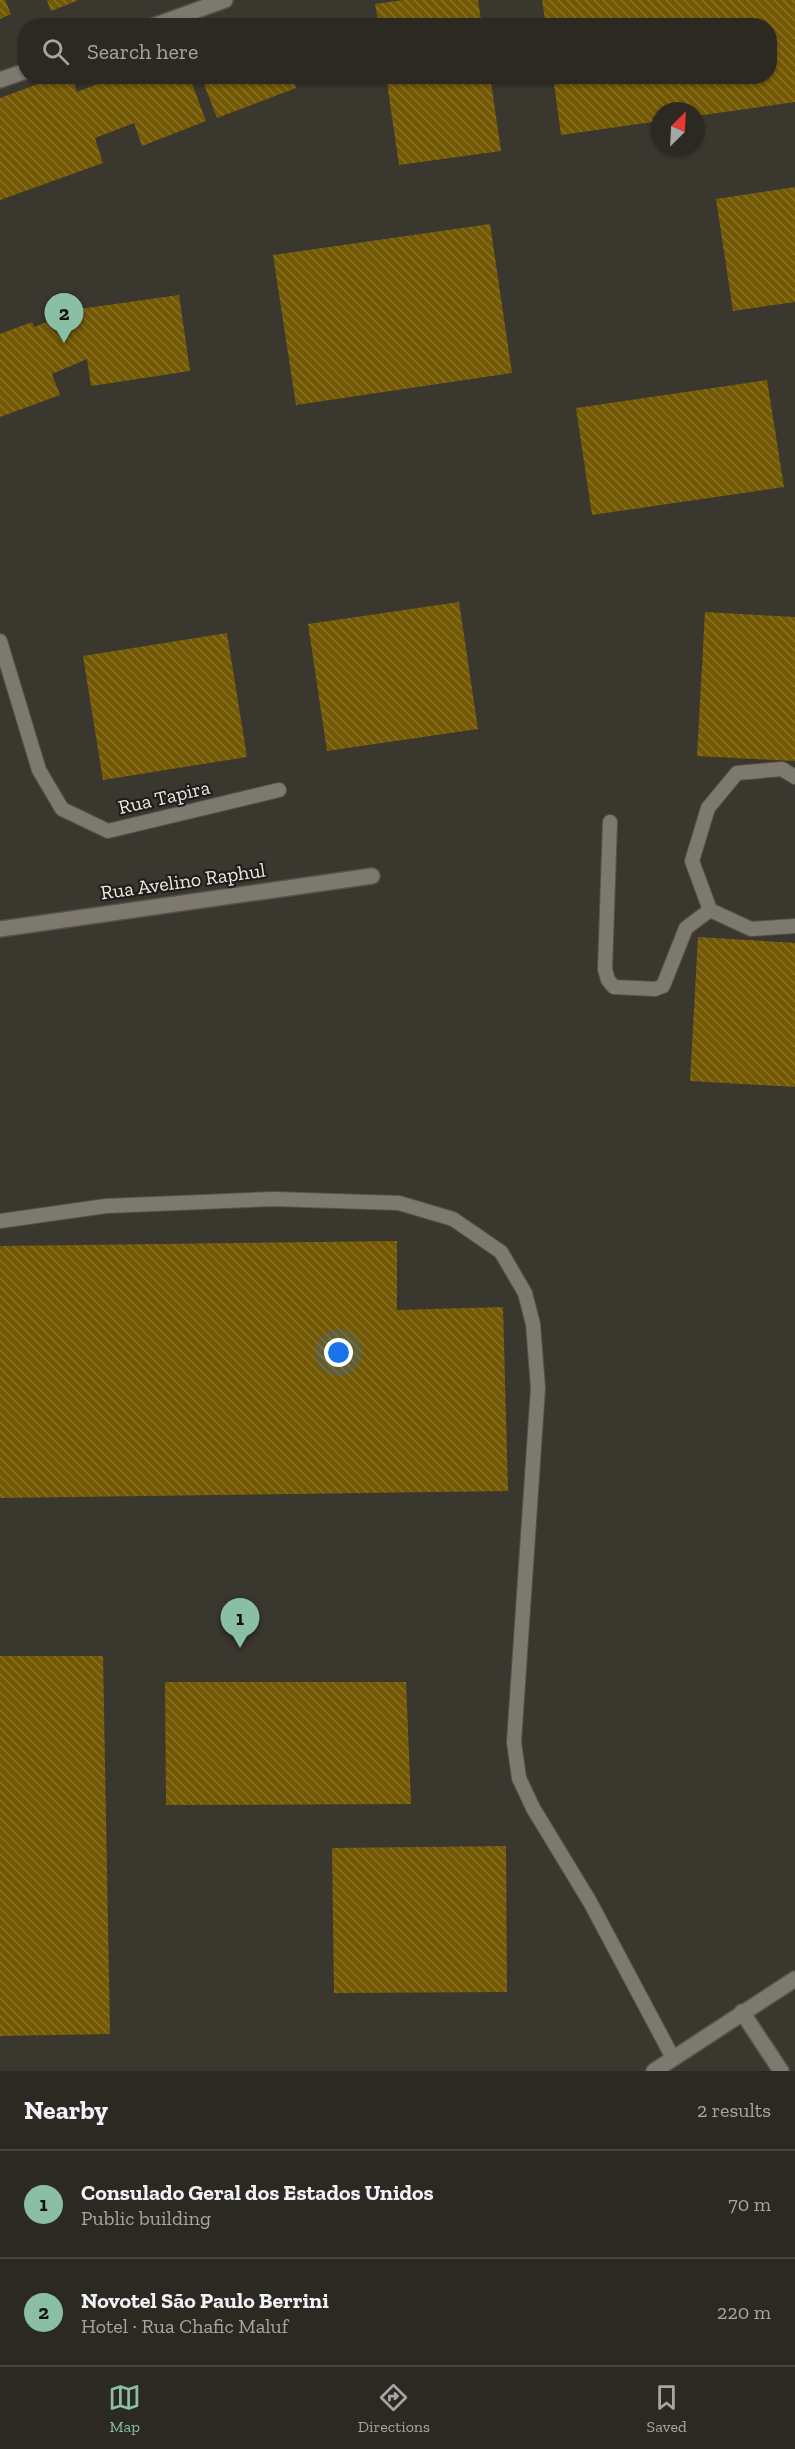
<!DOCTYPE html>
<meta charset="utf-8">
<style>
body{margin:0;font-family:"Zilla Slab",serif;background:#38352f;color:#f1f3f6}
.compass{position:absolute;left:651px;top:102px;width:54px;height:54px;border-radius:50%;background:#2c2922;box-shadow:0 2px 4px #0004;rotate:24deg}
.you{position:absolute;left:339px;top:1353px;width:21px;height:21px;margin:-15px;border:4px solid #fff;border-radius:50%;background:#1a73e8;box-shadow:0 0 0 9px #1a73e833}
.badge{display:grid;place-items:center;width:39px;height:39px;border-radius:50%;background:#8abfa5;color:#111;font-size:20px;font-weight:700}
.pin{position:absolute;translate:-50% -50px;filter:drop-shadow(0 2px 3px #0008)}
.pin::after{content:'';position:absolute;top:32px;width:21px;height:18px;background:inherit;clip-path:polygon(0 0,100% 0,50% 100%)}
.list{margin:0;padding:0;list-style:none}
h2{display:flex;justify-content:space-between;align-items:center;height:78px;margin:0;padding:0 24px;font-size:26px}
h2 small{font-size:20px;font-weight:400;color:#a6a6a5}
.list li{display:grid;grid-template-columns:39px 1fr auto;gap:18px;align-items:center;box-sizing:border-box;height:108px;padding:0 24px;border-top:2px solid #484540}
.list b{display:block;font-size:22px;white-space:nowrap}
.list p{margin:0;font-size:20px;white-space:nowrap;color:#a6a6a5}
.list em{font-size:20px;font-style:normal;color:#a6a6a5}
.icon{flex:none;width:33px;height:33px;fill:none;stroke:currentColor;stroke-width:2;stroke-linecap:round;stroke-linejoin:round}
.map{position:relative;flex:none;width:795px;height:2071px;overflow:hidden}
.search{position:absolute;background:#2c2922;box-shadow:0 2px 4px #0004;left:18px;right:18px;top:18px;height:66px;display:flex;align-items:center;gap:15px;box-sizing:border-box;padding:0 21px;border-radius:24px;color:#a6a6a5;font-size:22px}
.sheet{height:294px;background:#2c2922}
nav{display:flex;justify-content:space-around;align-items:center;box-sizing:border-box;height:84px;border-top:2px solid #484540;background:#2c2922;font-size:16px;color:#a6a6a5}
nav a{display:grid;justify-items:center;gap:3px}
nav .on{color:#8abfa5}
.map>svg:first-child{display:block}
.building{fill:url(#building-back-hatch)}
.lines{fill:none;stroke-linecap:round;stroke-linejoin:round}
.service-casing{stroke:#57534c;stroke-width:16}
.minor-casing{stroke:#57534c;stroke-width:18}
.service{stroke:#7d796f;stroke-width:14}
.minor{stroke:#7d796f;stroke-width:15}
.labels{text-anchor:middle;stroke-width:4.5;stroke-linejoin:round;paint-order:stroke}
.street-label{font-size:20px;fill:#ece9e4;stroke:#201e1a}
</style>
<div class="map">
<svg width="795" height="2071" viewBox="0 0 795 2071">
<defs>
<pattern id="building-back-hatch" width="6" height="6" patternUnits="userSpaceOnUse" patternTransform="scale(1.5)"><rect width="6" height="6" fill="#745905"/><path d="M-1 5l2 2M0 0l6 6M5-1l2 2" fill="none" stroke="#887129"/></pattern>
</defs>
<rect width="100%" height="100%" fill="#3a372e"/>
<!-- building -->
<g class="building">
<path d="M 0,0 L 5,0 L 11,14 L 0,19 Z"/>
<path d="M 47,0 L 79,0 L 51,11 Z"/>
<path d="M 403,0 L 478,0 L 482,26 L 379,26 L 375,4 Z"/>
<path d="M 542,0 L 795,0 L 795,102 L 696,116 L 696,111 L 660,111 L 660,121 L 561,135 L 553,76 L 770,76 L 770,26 L 546,26 Z"/>
<path d="M 60,76 L 72,76 L 77,92 L 118,76 L 189,76 L 206,121 L 142,146 L 134,123 L 95,138 L 103,163 L 0,200 L 0,98 Z"/>
<path d="M 201,76 L 292,76 L 296,88 L 217,118 Z"/>
<path d="M 386,76 L 490,76 L 501,151 L 399,165 Z"/>
<path d="M 795,187 L 795,302 L 733,311 L 716,199 Z"/>
<path d="M 490,224 L 512,373 L 296,405 L 273,255 Z"/>
<path d="M 179,295 L 190,371 L 91,386 L 87,359 L 52,374 L 60,395 L 0,417 L 0,334 L 32,322 L 34,327 L 79,309 Z"/>
<path d="M 767,380 L 784,487 L 592,515 L 576,408 Z"/>
<path d="M 459,602 L 478,729 L 327,751 L 308,624 Z"/>
<path d="M 705,612 L 795,617 L 795,761 L 697,756 Z"/>
<path d="M 227,633 L 247,757 L 103,780 L 83,656 Z"/>
<path d="M 698,937 L 795,943 L 795,1087 L 690,1081 Z"/>
<path d="M 397,1241 L 397,1310 L 503,1307 L 508,1491 L 0,1498 L 0,1246 Z"/>
<path d="M 0,1656 L 103,1656 L 110,2034 L 0,2036 Z"/>
<path d="M 165,1682 L 406,1682 L 411,1804 L 166,1805 Z"/>
<path d="M 506,1846 L 507,1992 L 334,1993 L 332,1848 Z"/>
</g>
<g class="lines">
<defs>
<g id="service">
<path d="M 0,641 L 39,770 L 62,809 L 108,831 L 279,790"/>
<path d="M 795,777 L 782,769 L 737,773 L 708,808 L 692,861 L 710,910 L 751,929 L 795,926"/>
<path d="M 610,822 L 605,969 L 608,980 L 614,987 L 655,989 L 663,986 L 686,928 L 710,910"/>
<path d="M 0,1221 L 106,1206 L 273,1199 L 399,1203 L 453,1219 L 501,1252 L 525,1293 L 533,1324 L 538,1388 L 514,1742 L 519,1778 L 533,1808 L 590,1902 L 673,2058"/>
</g>
<g id="minor">
<path d="M 153,26 L 225,0"/>
<path d="M 0,80 L 26,71"/>
<path d="M 0,929 L 372,876"/>
<path d="M 742,2012 L 781,2071"/>
<path d="M 654,2071 L 795,1979"/>
</g>
</defs>
<!-- service casing -->
<use href="#service" class="service-casing"/>
<!-- minor casing -->
<use href="#minor" class="minor-casing"/>
<!-- service -->
<use href="#service" class="service"/>
<!-- minor -->
<use href="#minor" class="minor"/>
</g>
<g class="labels">
<!-- street labels -->
<g class="street-label">
<text transform="translate(164 797) rotate(-13)" y="7">Rua Tapira</text>
<text transform="translate(183 881) rotate(-8)" y="7">Rua Avelino Raphul</text>
</g>
</g>
</svg>
<svg class="compass" viewBox="-18 -18 36 36"><path d="M0-13l5 13h-10z" fill="#e53935"/><path d="M0 13l5-13h-10z" fill="#a6a6a5"/></svg>
<div class="you"></div>
<div class="pin badge" style="left:240px;top:1648px">1</div>
<div class="pin badge" style="left:64px;top:343px">2</div>
<div class="search"><svg class="icon" aria-label="search" viewBox="0 0 24 24"><circle cx="10" cy="10" r="6"/><path d="M15 15l6 6"/></svg>Search here</div>
</div>
<section class="sheet">
<h2>Nearby<small>2 results</small></h2>
<ul class="list">
<li><span class="badge">1</span><div><b>Consulado Geral dos Estados Unidos</b><p>Public building</p></div><em>70 m</em></li>
<li><span class="badge">2</span><div><b>Novotel São Paulo Berrini</b><p>Hotel · Rua Chafic Maluf</p></div><em>220 m</em></li>
</ul>
</section>
<nav>
<a class="on"><svg class="icon" aria-label="map" viewBox="0 0 24 24"><path d="M3 6l6-2 6 2 6-2v14l-6 2-6-2-6 2zM9 4v14M15 6v14"/></svg>Map</a>
<a><svg class="icon" aria-label="directions" viewBox="0 0 24 24"><path d="M12 3l9 9-9 9-9-9zM9 14v-3h6M13 9l2 2-2 2"/></svg>Directions</a>
<a><svg class="icon" aria-label="saved" viewBox="0 0 24 24"><path d="M7 4h10v16l-5-4-5 4z"/></svg>Saved</a>
</nav>
